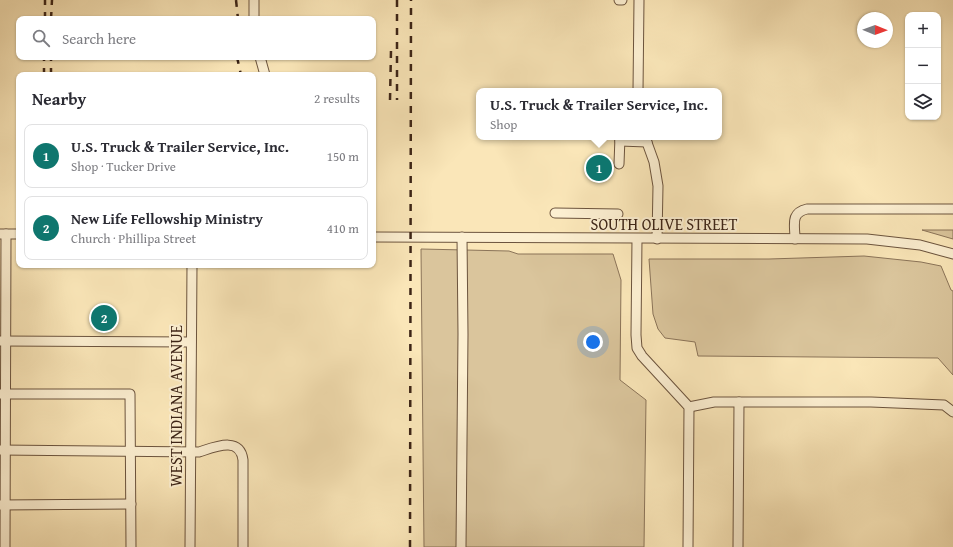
<!DOCTYPE html>
<meta charset="utf-8">
<style>
body{margin:0;font-family:"Gentium Book Plus",serif;background:#f7f7f7;color:#2b2b33}
.controls{position:absolute;right:12px;top:12px;display:grid;overflow:hidden;border-radius:8px;box-shadow:0 1px 3px #0004}
.controls button{width:36px;height:36px;display:grid;place-items:center;padding:0;border:0;border-bottom:1px solid #e1e1e2;background:#fff;color:#2b2b33;font:20px sans-serif}
.compass{position:absolute;left:857px;top:12px;width:36px;height:36px;border-radius:50%;background:#fff;box-shadow:0 1px 3px #0004;rotate:91deg}
.you{position:absolute;left:593px;top:342px;width:14px;height:14px;margin:-10px;border:3px solid #fff;border-radius:50%;background:#1a73e8;box-shadow:0 0 0 6px #1a73e833}
.badge{display:grid;place-items:center;width:26px;height:26px;border-radius:50%;background:#0f766e;color:#fff;font-size:13px;font-weight:700}
.pin{position:absolute;translate:-50% -50%;border:2px solid #fff;box-shadow:0 1px 4px #0006}
.popup{position:absolute;left:476px;top:88px;width:246px;height:52px;box-sizing:border-box;display:grid;place-content:center;border-radius:8px;background:#fff;filter:drop-shadow(0 1px 3px #0005);font-size:13px;white-space:nowrap;color:#7c7c81}
.popup b{font-size:15px;color:#2b2b33}
.popup::after{content:'';position:absolute;left:50%;top:100%;margin-left:-8px;border:8px solid transparent;border-top-color:#fff}
.list{margin:0;padding:0;list-style:none}
h2{display:flex;justify-content:space-between;align-items:center;height:52px;margin:0;padding:0 16px;font-size:17px}
h2 small{font-size:13px;font-weight:400;color:#7c7c81}
.list li{display:grid;grid-template-columns:26px 1fr auto;gap:12px;align-items:center;box-sizing:border-box;height:64px;margin:0 8px 8px;padding:0 8px;border:1px solid #e1e1e2;border-radius:8px}
.list b{display:block;font-size:15px;white-space:nowrap}
.list p{margin:0;font-size:13px;white-space:nowrap;color:#7c7c81}
.list em{font-size:13px;font-style:normal;color:#7c7c81}
.icon{flex:none;width:22px;height:22px;fill:none;stroke:currentColor;stroke-width:2;stroke-linecap:round;stroke-linejoin:round}
.map{position:relative;flex:none;width:953px;height:547px;overflow:hidden}
.search{position:absolute;background:#fff;box-shadow:0 1px 3px #0004;left:16px;top:16px;width:360px;height:44px;display:flex;align-items:center;gap:10px;box-sizing:border-box;padding:0 14px;border-radius:8px;color:#7c7c81;font-size:15px}
.panel{position:absolute;background:#fff;box-shadow:0 1px 3px #0004;left:16px;top:72px;width:360px;height:196px;border-radius:8px}
.map>svg:first-child{display:block}
.green{fill:#dac59c;stroke:#8b7459}
.lines{fill:none;stroke-linecap:round;stroke-linejoin:round}
.minor-casing{stroke:#6c543e;stroke-width:11}
.minor{stroke:#fcefd1;stroke-width:9}
.rail{stroke:#3c2416;stroke-width:2.5;stroke-dasharray:7 7;stroke-linecap:butt}
.labels{text-anchor:middle;stroke-width:4;stroke-linejoin:round;paint-order:stroke}
.street-label{font-size:16px;fill:#3c2416;stroke:#fcefd1}
</style>
<div class="map">
<svg width="953" height="547" viewBox="0 0 953 547">
<rect width="100%" height="100%" fill="#fae6b8"/>
<filter id="stains"><feTurbulence type="fractalNoise" baseFrequency=".005" numOctaves="4"/><feColorMatrix values="0 0 0 0 .2 0 0 0 0 .09 0 0 0 0 .02 0 0 0 .5 -.17"/></filter>
<radialGradient id="worn" r=".72"><stop offset=".6" stop-color="#630" stop-opacity="0"/><stop offset="1" stop-color="#630" stop-opacity=".3"/></radialGradient>
<!-- green -->
<g class="green">
<path d="M 922,230 L 953,230 L 953,239 Z"/>
<path d="M 421,249 L 509,251 L 518,254 L 613,254 L 621,280 L 620,380 L 646,400 L 644,547 L 424,547 Z"/>
<path d="M 864,256 L 921,262 L 941,266 L 951,290 L 953,291 L 953,375 L 938,358 L 698,356 L 695,342 L 665,338 L 658,329 L 653,314 L 649,259 L 769,259 Z"/>
</g>
<g class="lines">
<defs>
<g id="minor">
<path d="M 254,0 L 254,19"/>
<path d="M 619,0 L 622,0"/>
<path d="M 260,57 L 265,75"/>
<path d="M 638,91 L 639,0"/>
<path d="M 645,137 L 654,162 L 658,186 L 657,239"/>
<path d="M 620,141 L 647,142"/>
<path d="M 619,164 L 620,137"/>
<path d="M 555,213 L 618,214"/>
<path d="M 0,234 L 19,234"/>
<path d="M 373,237 L 867,239 L 920,245 L 953,254"/>
<path d="M 637,239 L 636,335 L 637,348 L 642,356 L 689,407 L 688,547"/>
<path d="M 795,239 C 795,225 790,213 807,209 L 953,209"/>
<path d="M 0,341 L 191,342"/>
<path d="M 0,394 L 130,394 L 131,547"/>
<path d="M 689,407 L 714,402 L 871,402 L 944,405 L 953,412"/>
<path d="M 0,450 L 199,452 C 215,447 240,436 243,460 L 243,547"/>
<path d="M 0,505 L 131,504"/>
<path d="M 5,547 L 6,234"/>
<path d="M 190,547 L 192,265"/>
<path d="M 461,547 L 463,334 L 462,237"/>
<path d="M 738,547 L 739,402"/>
</g>
</defs>
<!-- minor casing -->
<use href="#minor" class="minor-casing"/>
<!-- minor -->
<use href="#minor" class="minor"/>
<!-- rail -->
<g class="rail">
<path d="M 236,0 L 238,19"/>
<path d="M 397,0 L 397,100"/>
<path d="M 45,19 L 45,0"/>
<path d="M 51,19 L 52,0"/>
<path d="M 237,57 L 241,75"/>
<path d="M 44,75 L 44,57"/>
<path d="M 51,75 L 51,57"/>
<path d="M 390,100 L 391,50"/>
<path d="M 410,547 L 411,0"/>
</g>
</g>
<g class="labels">
<!-- street labels -->
<g class="street-label">
<text x="664" y="230">SOUTH OLIVE STREET</text>
<text transform="translate(176 406) rotate(-90)" y="6">WEST INDIANA AVENUE</text>
</g>
</g>
<rect width="100%" height="100%" filter="url(#stains)"/>
<rect width="100%" height="100%" fill="url(#worn)"/>
</svg>
<div class="controls">
<button>+</button>
<button>−</button>
<button><svg class="icon" aria-label="layers" viewBox="0 0 24 24"><path d="M12 4l9 5-9 5-9-5zM3 14l9 5 9-5"/></svg></button>
</div>
<svg class="compass" viewBox="-18 -18 36 36"><path d="M0-13l5 13h-10z" fill="#e53935"/><path d="M0 13l5-13h-10z" fill="#7c7c81"/></svg>
<div class="you"></div>
<div class="pin badge" style="left:599px;top:168px">1</div>
<div class="popup"><b>U.S. Truck &amp; Trailer Service, Inc.</b>Shop</div>
<div class="pin badge" style="left:104px;top:318px">2</div>
<div class="search"><svg class="icon" aria-label="search" viewBox="0 0 24 24"><circle cx="10" cy="10" r="6"/><path d="M15 15l6 6"/></svg>Search here</div>
<section class="panel">
<h2>Nearby<small>2 results</small></h2>
<ul class="list">
<li><span class="badge">1</span><div><b>U.S. Truck &amp; Trailer Service, Inc.</b><p>Shop · Tucker Drive</p></div><em>150 m</em></li>
<li><span class="badge">2</span><div><b>New Life Fellowship Ministry</b><p>Church · Phillipa Street</p></div><em>410 m</em></li>
</ul>
</section>
</div>
